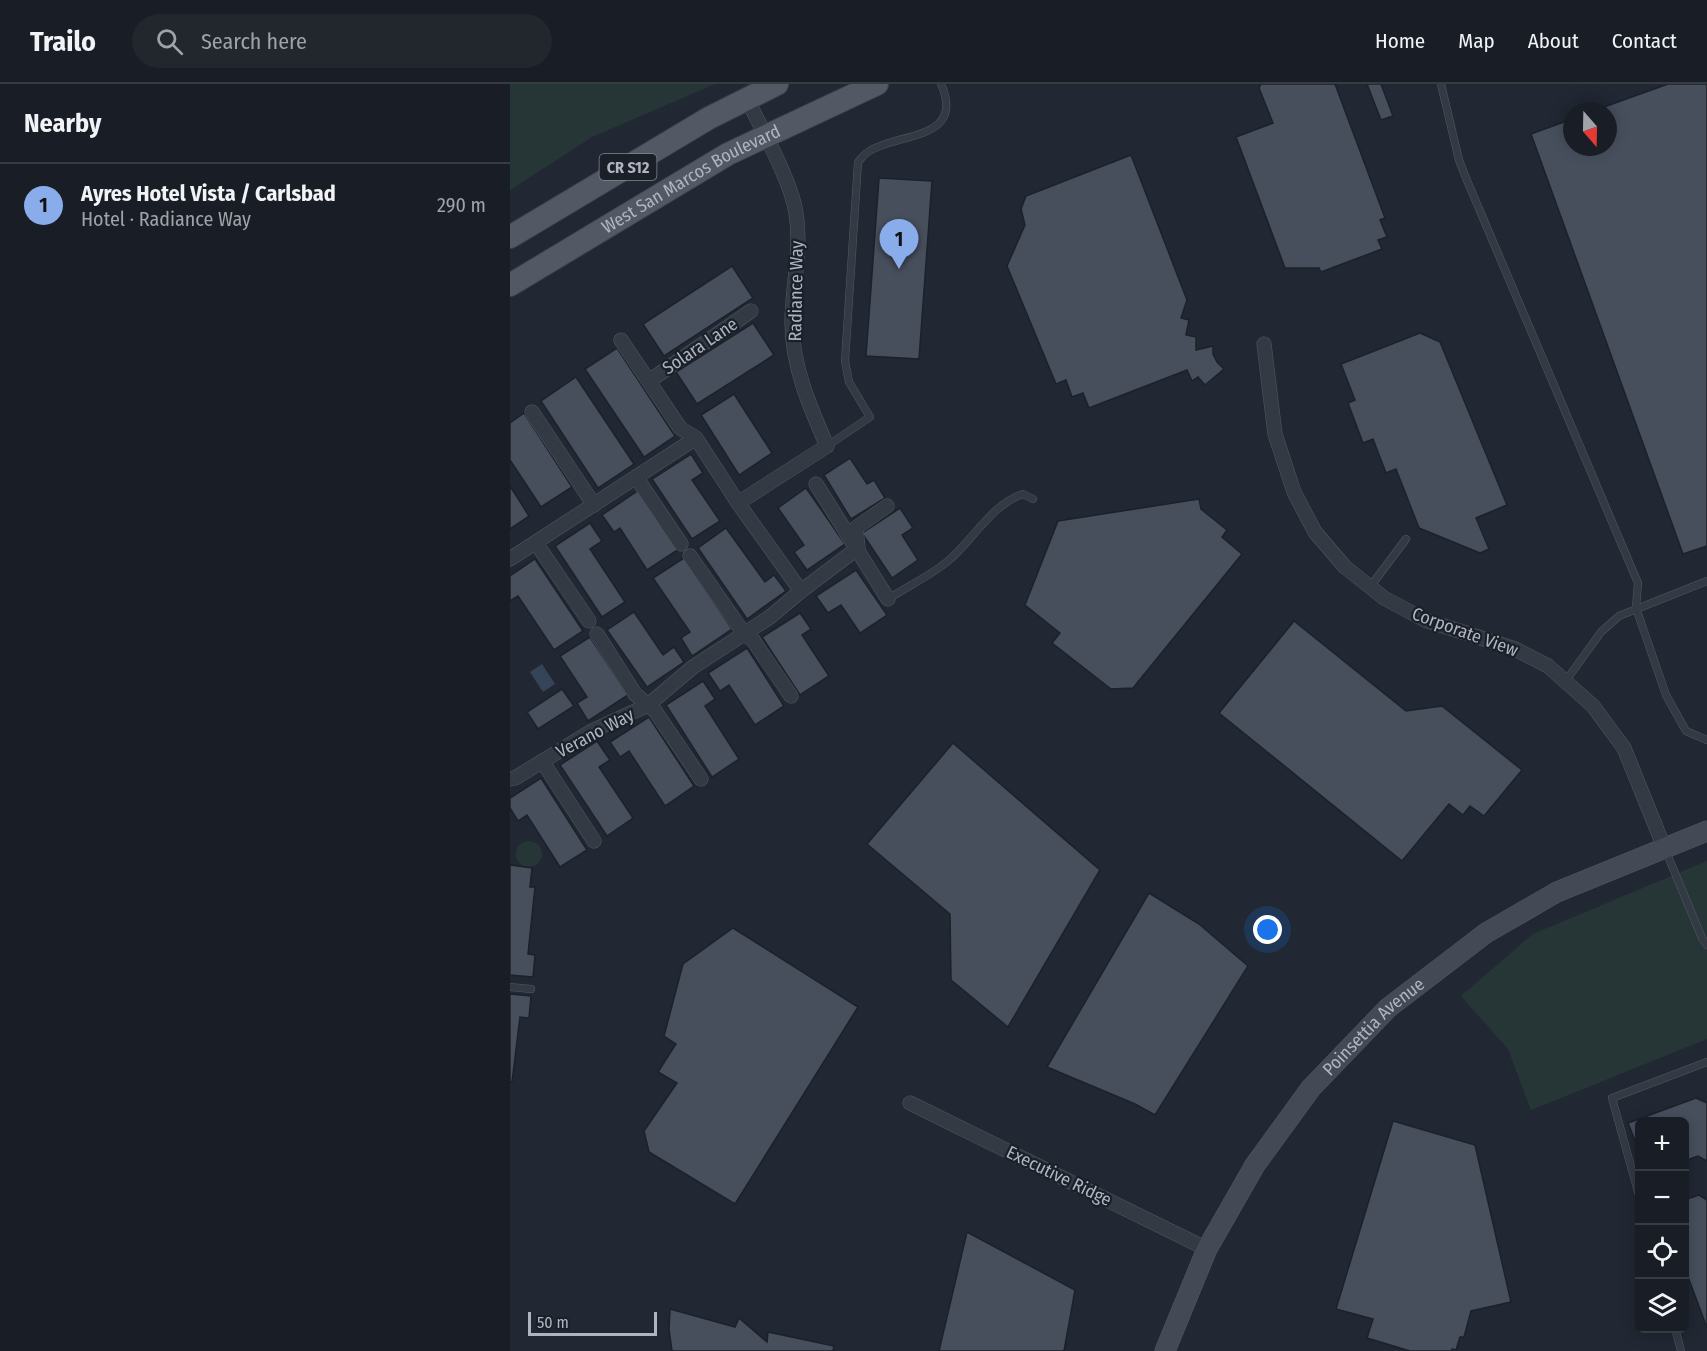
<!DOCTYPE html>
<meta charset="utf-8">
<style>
body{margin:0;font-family:"Fira Sans Condensed",sans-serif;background:#22272e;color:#f1f3f6}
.controls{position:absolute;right:18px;bottom:18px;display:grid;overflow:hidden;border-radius:9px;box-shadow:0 3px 15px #0003}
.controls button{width:54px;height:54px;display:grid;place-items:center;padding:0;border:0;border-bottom:2px solid #373c43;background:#191e26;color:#f1f3f6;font:30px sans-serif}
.compass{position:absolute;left:1053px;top:18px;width:54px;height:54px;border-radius:50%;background:#191e26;box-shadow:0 3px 15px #0003;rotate:160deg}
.scale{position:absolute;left:18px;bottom:15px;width:129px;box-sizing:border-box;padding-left:6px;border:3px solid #aeb5c1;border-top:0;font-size:16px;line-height:21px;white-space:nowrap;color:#aeb5c1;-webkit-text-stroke:4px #1a1f28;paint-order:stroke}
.you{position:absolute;left:758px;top:846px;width:21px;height:21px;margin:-15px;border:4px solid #fff;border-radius:50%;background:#1a73e8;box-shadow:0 0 0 9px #1a73e833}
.badge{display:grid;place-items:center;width:39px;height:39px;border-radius:50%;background:#89adeb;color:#111;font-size:20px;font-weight:700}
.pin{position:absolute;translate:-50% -50px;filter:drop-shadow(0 2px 3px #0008)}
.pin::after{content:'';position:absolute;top:32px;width:21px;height:18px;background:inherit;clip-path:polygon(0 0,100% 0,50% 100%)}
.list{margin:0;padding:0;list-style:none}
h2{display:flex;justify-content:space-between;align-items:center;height:78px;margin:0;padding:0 24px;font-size:26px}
h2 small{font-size:20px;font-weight:400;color:#9fa2a7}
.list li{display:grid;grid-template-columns:39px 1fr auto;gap:18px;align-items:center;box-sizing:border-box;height:84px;padding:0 24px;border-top:2px solid #373c43}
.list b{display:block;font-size:22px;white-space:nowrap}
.list p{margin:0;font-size:20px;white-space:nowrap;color:#9fa2a7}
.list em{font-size:20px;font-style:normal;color:#9fa2a7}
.icon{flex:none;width:33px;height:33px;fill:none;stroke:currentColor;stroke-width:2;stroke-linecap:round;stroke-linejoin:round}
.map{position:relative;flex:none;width:1197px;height:1267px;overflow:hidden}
header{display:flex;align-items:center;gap:36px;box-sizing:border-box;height:84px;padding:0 30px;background:#191e26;border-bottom:2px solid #373c43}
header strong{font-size:28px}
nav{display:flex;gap:33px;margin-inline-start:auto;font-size:21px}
.search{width:420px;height:54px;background:#22272e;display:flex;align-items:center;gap:15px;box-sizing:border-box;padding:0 21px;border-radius:33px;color:#9fa2a7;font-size:22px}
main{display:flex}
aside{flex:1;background:#191e26}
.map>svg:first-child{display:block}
.green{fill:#263636}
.water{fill:#364459}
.building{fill:#474f5d;stroke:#1c212a;stroke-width:1.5}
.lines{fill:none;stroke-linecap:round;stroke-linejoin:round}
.service-casing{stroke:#525862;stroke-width:8}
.minor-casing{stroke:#525862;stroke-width:15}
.secondary-casing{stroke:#525862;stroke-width:21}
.primary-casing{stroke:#3e434d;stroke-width:24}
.service{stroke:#343a44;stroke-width:7}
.minor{stroke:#343a44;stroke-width:14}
.secondary{stroke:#434a56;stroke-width:20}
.primary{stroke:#525964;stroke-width:22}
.labels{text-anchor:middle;stroke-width:4.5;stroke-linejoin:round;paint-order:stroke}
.shield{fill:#1a1f28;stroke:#828893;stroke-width:1.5}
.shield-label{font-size:16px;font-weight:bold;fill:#aeb5c1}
.street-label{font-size:18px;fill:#aeb5c1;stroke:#1a1f28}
</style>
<header>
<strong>Trailo</strong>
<div class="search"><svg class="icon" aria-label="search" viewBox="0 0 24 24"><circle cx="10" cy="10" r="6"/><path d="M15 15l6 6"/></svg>Search here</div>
<nav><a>Home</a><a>Map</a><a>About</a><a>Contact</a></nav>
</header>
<main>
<aside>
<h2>Nearby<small></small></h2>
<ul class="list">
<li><span class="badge">1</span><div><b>Ayres Hotel Vista / Carlsbad</b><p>Hotel · Radiance Way</p></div><em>290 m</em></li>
</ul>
</aside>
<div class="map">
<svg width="1197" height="1267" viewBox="0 0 1197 1267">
<rect width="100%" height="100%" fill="#212833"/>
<!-- green -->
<g class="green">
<path d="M 0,0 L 205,0 L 82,53 L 0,106 Z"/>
<circle cx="19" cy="770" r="13"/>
<path d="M 1197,777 L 1197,955 L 1021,1026 L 998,965 L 951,912 L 1023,850 Z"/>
</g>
<!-- water -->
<path class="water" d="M 32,580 L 45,600 L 33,608 L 20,588 Z"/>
<!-- building -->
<g class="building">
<path d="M 751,0 L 825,0 L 875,134 L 870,136 L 877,153 L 868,156 L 872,165 L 811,188 L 809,184 L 775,184 L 726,53 L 763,39 L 749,4 Z"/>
<path d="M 857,0 L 871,0 L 883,32 L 871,36 Z"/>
<path d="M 1158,0 L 1197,0 L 1197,462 L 1173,470 L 1021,50 L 1062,35 L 1062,63 L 1098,63 L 1098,27 L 1083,27 Z"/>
<path d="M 621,71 L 677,216 L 671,234 L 679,236 L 676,251 L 686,253 L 686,266 L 703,262 L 703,270 L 707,278 L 714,285 L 695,301 L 688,293 L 682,297 L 677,286 L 579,324 L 573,309 L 562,313 L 556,296 L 546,300 L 497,182 L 515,141 L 511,125 L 516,112 Z"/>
<path d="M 369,94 L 422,97 L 409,275 L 356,272 Z"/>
<path d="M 222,182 L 243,214 L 154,272 L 133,240 Z"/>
<path d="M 243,239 L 264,271 L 187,320 L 166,288 Z"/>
<path d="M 910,249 L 930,258 L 997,421 L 966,434 L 979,465 L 970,469 L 909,444 L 886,385 L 876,389 L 863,355 L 853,359 L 838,319 L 845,316 L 831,280 Z"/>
<path d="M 107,264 L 165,352 L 134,373 L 75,285 Z"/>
<path d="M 66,293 L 124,380 L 88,404 L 31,317 Z"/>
<path d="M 224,310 L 262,369 L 229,391 L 191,331 Z"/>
<path d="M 14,329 L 62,403 L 31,423 L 0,376 L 0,339 Z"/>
<path d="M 181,370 L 193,389 L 182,396 L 210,437 L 182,455 L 142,395 Z"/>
<path d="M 340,374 L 357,400 L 364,396 L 375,414 L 341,435 L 314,391 Z"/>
<path d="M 0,402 L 19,432 L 0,445 Z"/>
<path d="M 296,404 L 335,460 L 297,486 L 284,468 L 294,461 L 268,424 Z"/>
<path d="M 129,406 L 169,465 L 137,486 L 110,444 L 104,448 L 92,431 Z"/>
<path d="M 689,415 L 691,425 L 717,446 L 712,453 L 732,470 L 623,604 L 601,605 L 542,559 L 550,549 L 515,521 L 548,437 Z"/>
<path d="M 390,424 L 403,444 L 392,451 L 408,476 L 382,494 L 352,449 Z"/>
<path d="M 80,439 L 92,457 L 80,465 L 115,518 L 92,533 L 45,462 Z"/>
<path d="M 216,444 L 255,498 L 264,491 L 276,507 L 237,535 L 188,464 Z"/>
<path d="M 174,474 L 222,545 L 182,572 L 171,554 L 180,548 L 143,494 Z"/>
<path d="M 25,475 L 73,547 L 44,566 L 8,512 L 0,517 L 0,492 Z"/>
<path d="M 346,486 L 377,531 L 350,549 L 331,521 L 318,529 L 306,512 Z"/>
<path d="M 124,528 L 153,571 L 164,563 L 174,578 L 137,603 L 97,546 Z"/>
<path d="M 290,529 L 301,545 L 292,551 L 319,592 L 290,611 L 252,553 Z"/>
<path d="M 784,537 L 896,627 L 932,622 L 1012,686 L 974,732 L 960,722 L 953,731 L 939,720 L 892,777 L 709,629 Z"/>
<path d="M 80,553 L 118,611 L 78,637 L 67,619 L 77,613 L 50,572 Z"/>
<path d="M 237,564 L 274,622 L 245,641 L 219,601 L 210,607 L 198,589 Z"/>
<path d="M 193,597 L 205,615 L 195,622 L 229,675 L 202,693 L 156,621 Z"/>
<path d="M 52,605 L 64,622 L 28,645 L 17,628 Z"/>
<path d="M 139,633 L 184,702 L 155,722 L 119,667 L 110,673 L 100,658 Z"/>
<path d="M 87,657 L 100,676 L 89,683 L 123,734 L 97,752 L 50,681 Z"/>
<path d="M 443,659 L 590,786 L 498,943 L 441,896 L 440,830 L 357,760 Z"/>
<path d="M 31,694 L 77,766 L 50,783 L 17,731 L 8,737 L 0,724 L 0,714 Z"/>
<path d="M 0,781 L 22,784 L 20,803 L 25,803 L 18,870 L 25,871 L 23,893 L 0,891 Z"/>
<path d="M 639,809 L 689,840 L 738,882 L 645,1031 L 625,1020 L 537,983 Z"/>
<path d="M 223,844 L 348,923 L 225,1120 L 139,1068 L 134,1047 L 167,999 L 148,988 L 166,960 L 154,952 L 173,880 Z"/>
<path d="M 0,910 L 21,912 L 19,934 L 10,933 L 2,998 L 0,998 Z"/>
<path d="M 1186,1014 L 1197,1019 L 1197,1077 L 1188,1072 L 1174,1077 L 1174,1038 L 1130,1038 L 1130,1069 L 1118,1039 Z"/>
<path d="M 883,1037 L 965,1061 L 1001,1218 L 961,1227 L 954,1253 L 950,1253 L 946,1266 L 942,1265 L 942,1267 L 900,1267 L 857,1254 L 863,1235 L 826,1225 Z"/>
<path d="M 1189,1111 L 1197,1116 L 1197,1244 L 1174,1182 L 1174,1116 Z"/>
<path d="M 457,1148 L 565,1206 L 554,1267 L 429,1267 Z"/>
<path d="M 160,1225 L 225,1243 L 229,1234 L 257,1258 L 258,1248 L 324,1262 L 323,1267 L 162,1267 L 159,1245 Z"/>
</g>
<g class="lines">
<defs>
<g id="service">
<path d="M 931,0 L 949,76 L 956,94 L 1128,499 L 1126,524 L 1156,611 L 1176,647 L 1197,656"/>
<path d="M 317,362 L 360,333 L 339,298 L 335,277 L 348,78 C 351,75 354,70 358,68 C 388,48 456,57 431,0"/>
<path d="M 860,503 L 896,455"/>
<path d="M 378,515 C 398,502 420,492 438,477 C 461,458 483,419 513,410 L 523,415"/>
<path d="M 1055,598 L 1091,548 L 1109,532 L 1197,497"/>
<path d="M 1155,765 L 1192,854 L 1197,861"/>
<path d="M 0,903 L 21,905"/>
<path d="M 1130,1115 L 1102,1014 L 1197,978"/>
<path d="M 1165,1244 L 1171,1267"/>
</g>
<g id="minor">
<path d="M 111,256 L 170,344 L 186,354 L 228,419 L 291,507"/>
<path d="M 754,260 L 765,350 L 784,408 L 805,448 L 835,483 L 874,514 L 915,536 L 1005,565 L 1038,582 L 1083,622 L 1114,664 L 1154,763"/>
<path d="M 139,297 L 241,227"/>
<path d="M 22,328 L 84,421"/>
<path d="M 126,393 L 171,460"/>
<path d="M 306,400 L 378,515"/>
<path d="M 228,419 L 317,362 C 300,323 282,282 282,239 C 282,203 292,165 286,129 C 281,96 252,46 237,15"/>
<path d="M 26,459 L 79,537"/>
<path d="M 180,472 L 235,551 L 243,556 L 281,612"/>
<path d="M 0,475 L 186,354"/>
<path d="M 87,550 L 125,610 L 145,627 L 191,695"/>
<path d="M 32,677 L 84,757"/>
<path d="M 0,695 L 5,694 L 82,647 L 138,621 L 183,583 L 260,533 L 291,507 L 348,464 L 346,444 L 377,422"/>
<path d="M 400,1019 L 697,1165"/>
</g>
<g id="secondary">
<path id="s1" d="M 655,1267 L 697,1165 L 745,1081 L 801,1004 L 878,924 L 976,849 L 1047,808 L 1197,747"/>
</g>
<g id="primary">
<path d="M 0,153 L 199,34 L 267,0"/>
<path id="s2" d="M 0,201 L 218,70 L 367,0"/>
</g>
</defs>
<!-- service casing -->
<use href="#service" class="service-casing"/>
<!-- minor casing -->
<use href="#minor" class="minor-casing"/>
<!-- secondary casing -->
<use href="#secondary" class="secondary-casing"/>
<!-- primary casing -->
<use href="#primary" class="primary-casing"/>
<!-- service -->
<use href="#service" class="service"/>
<!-- minor -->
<use href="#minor" class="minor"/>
<!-- secondary -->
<use href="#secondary" class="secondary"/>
<!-- primary -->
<use href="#primary" class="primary"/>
</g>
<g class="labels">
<!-- shield labels -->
<rect class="shield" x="89.5" y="70" width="57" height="26" rx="4.5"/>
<g class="shield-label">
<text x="118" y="89">CR S12</text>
</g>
<!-- street labels -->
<g class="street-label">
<text dy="6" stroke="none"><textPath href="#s2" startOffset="210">West San Marcos Boulevard</textPath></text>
<text transform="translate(286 207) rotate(-89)" y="6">Radiance Way</text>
<text transform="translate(190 262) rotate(-34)" y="6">Solara Lane</text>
<text transform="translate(955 548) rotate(20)" y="6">Corporate View</text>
<text transform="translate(85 649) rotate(-28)" y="6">Verano Way</text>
<text dy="6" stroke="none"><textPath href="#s1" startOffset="390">Poinsettia Avenue</textPath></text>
<text transform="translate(549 1092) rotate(26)" y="6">Executive Ridge</text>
</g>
</g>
</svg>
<div class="controls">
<button>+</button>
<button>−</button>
<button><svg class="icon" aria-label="locate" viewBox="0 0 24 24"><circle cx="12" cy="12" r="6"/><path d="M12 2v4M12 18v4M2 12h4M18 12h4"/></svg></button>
<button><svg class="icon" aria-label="layers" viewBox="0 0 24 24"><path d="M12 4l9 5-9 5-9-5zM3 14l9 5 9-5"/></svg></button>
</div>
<svg class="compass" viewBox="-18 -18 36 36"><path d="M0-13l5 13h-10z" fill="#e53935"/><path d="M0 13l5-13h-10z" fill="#9fa2a7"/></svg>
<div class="scale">50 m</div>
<div class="you"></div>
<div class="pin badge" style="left:389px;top:185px">1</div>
</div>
</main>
